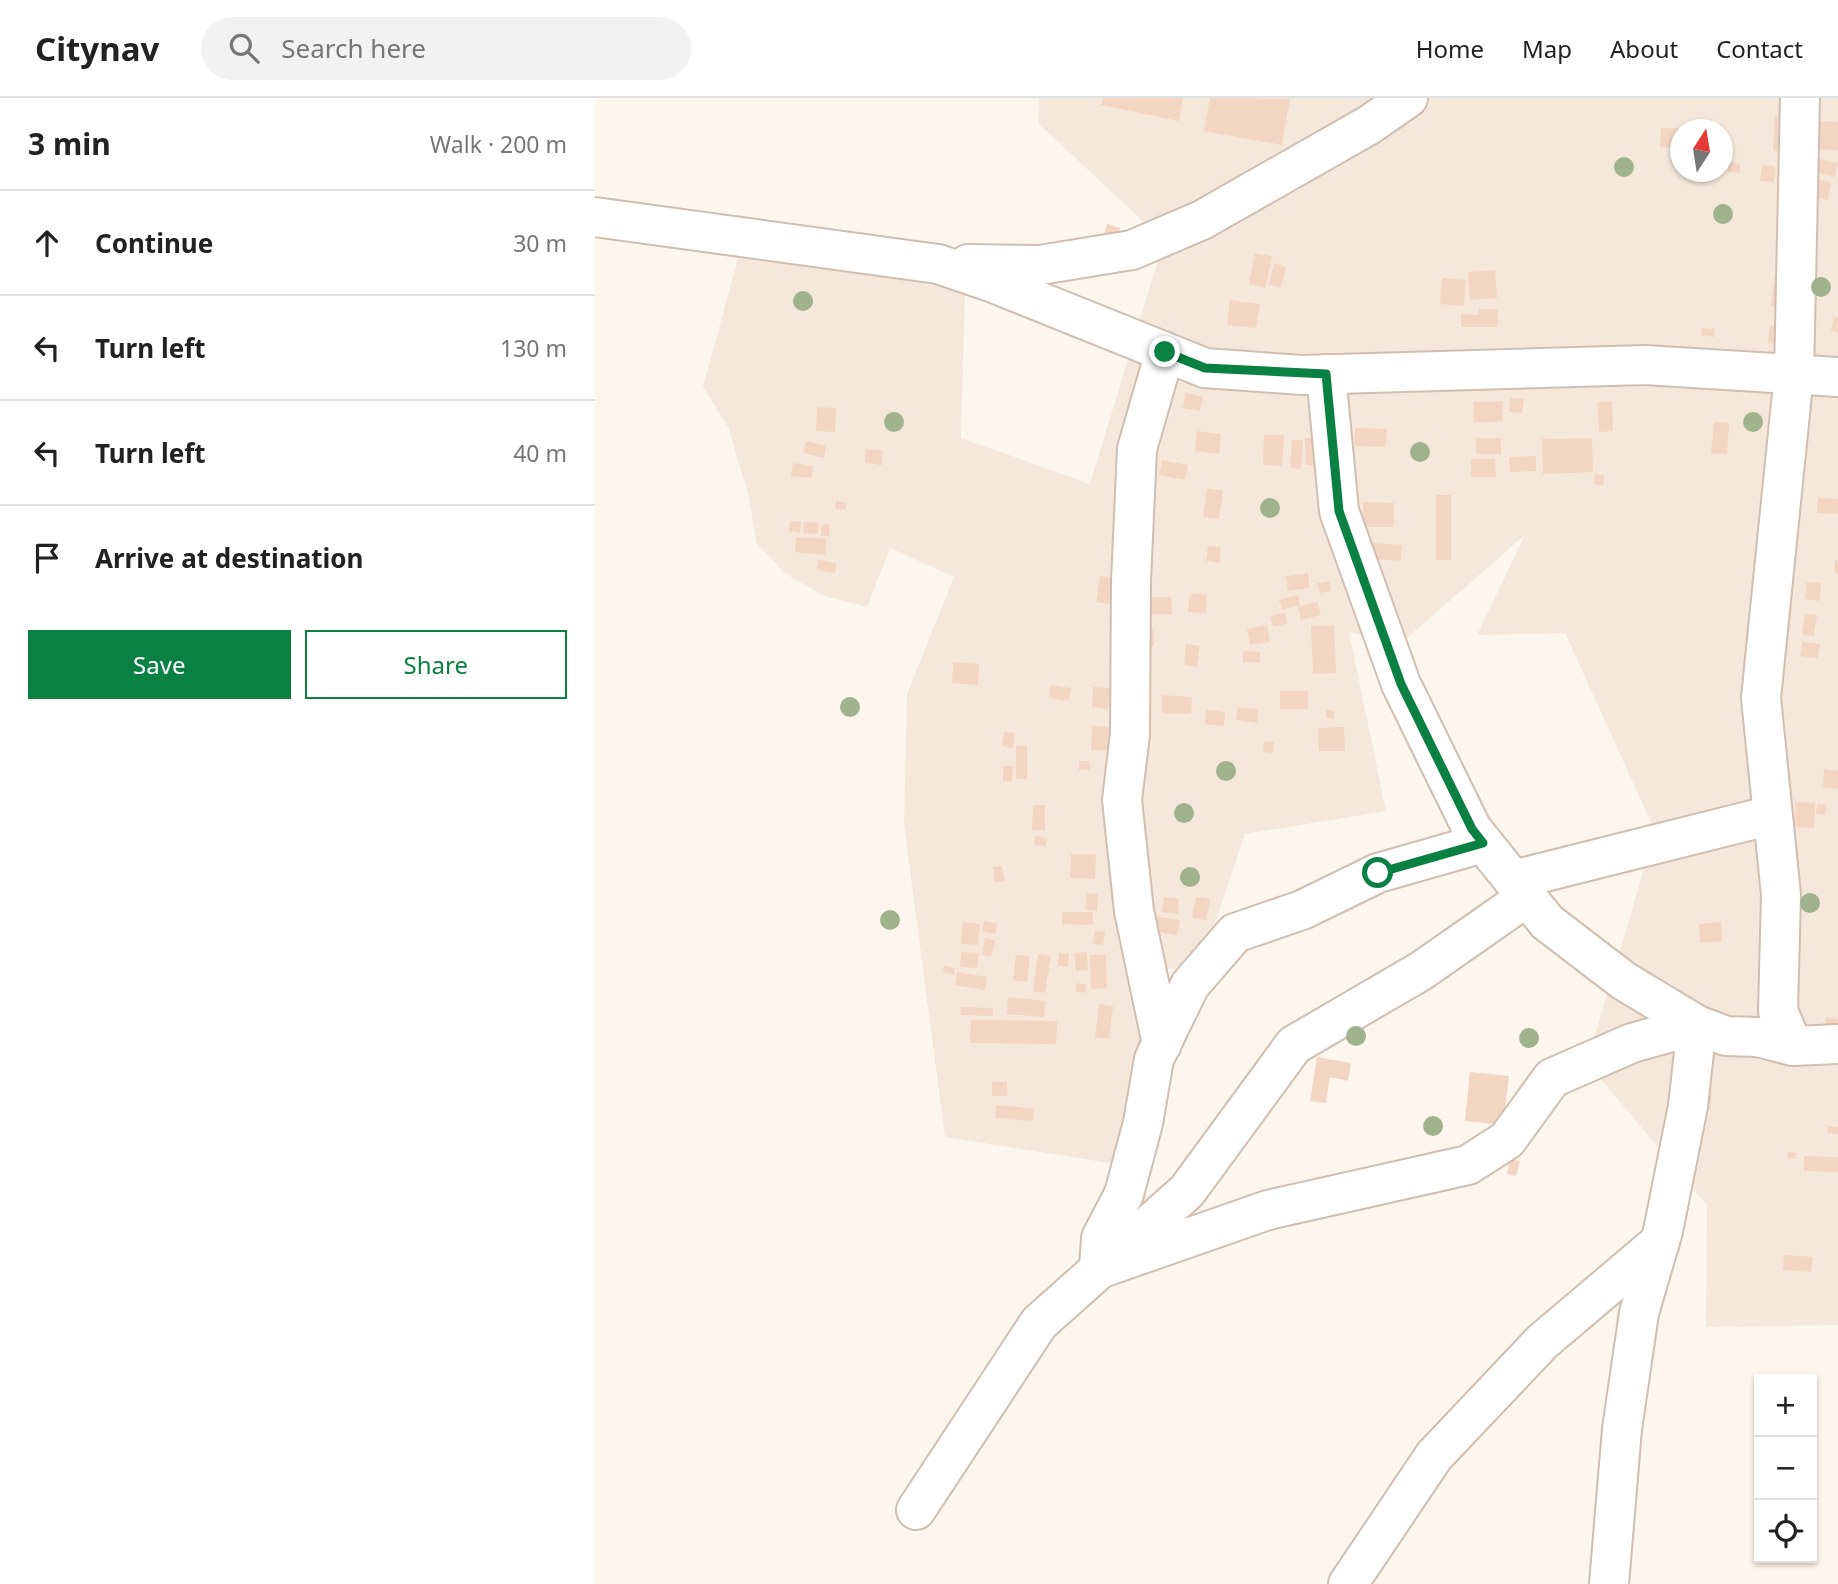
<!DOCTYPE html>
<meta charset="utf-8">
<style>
body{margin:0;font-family:"Noto Sans",sans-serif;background:#f2f2f2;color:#222}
.controls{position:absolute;right:21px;bottom:21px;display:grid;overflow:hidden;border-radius:0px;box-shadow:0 2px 5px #0004}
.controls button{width:63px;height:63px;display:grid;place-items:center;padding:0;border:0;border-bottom:2px solid #e0e0e0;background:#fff;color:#222;font:35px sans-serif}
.compass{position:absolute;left:1075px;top:21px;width:63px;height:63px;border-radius:50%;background:#fff;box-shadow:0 2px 5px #0004;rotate:12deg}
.stop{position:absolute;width:21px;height:21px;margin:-16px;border:5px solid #0b8043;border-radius:50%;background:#fff}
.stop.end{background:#0b8043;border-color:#fff;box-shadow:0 2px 7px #0008}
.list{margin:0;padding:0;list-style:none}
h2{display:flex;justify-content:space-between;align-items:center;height:91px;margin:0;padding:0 28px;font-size:30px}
h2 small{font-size:23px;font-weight:400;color:#767676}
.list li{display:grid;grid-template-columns:46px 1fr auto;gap:21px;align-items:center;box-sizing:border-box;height:105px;padding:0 28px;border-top:2px solid #e0e0e0}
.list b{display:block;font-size:26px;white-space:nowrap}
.list em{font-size:23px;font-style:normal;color:#767676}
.actions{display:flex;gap:14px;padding:21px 28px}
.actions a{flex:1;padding:16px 0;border:2px solid #0b8043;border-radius:0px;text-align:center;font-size:24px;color:#0b8043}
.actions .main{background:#0b8043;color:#fff}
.icon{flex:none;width:38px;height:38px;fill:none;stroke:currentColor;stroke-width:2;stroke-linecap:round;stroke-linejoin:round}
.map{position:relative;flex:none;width:1243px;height:1486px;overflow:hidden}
header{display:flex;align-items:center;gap:42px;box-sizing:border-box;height:98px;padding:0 35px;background:#fff;border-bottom:2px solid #e0e0e0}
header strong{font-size:33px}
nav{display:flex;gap:38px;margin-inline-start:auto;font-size:24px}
.search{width:490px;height:63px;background:#f2f2f2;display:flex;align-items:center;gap:18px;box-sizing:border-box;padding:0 24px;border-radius:38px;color:#767676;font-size:26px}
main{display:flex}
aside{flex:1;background:#fff}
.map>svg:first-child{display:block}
.residential{fill:#f5e8da;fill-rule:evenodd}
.building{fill:#f3d5c3}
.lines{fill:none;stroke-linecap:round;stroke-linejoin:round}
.minor-casing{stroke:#d1beb0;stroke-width:42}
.minor{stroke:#fff;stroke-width:38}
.tree{fill:#a0b28e}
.route{stroke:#0b8043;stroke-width:9}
</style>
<header>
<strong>Citynav</strong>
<div class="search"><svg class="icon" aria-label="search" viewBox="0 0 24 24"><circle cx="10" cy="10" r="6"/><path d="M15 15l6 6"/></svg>Search here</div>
<nav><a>Home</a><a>Map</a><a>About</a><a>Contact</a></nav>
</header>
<main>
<aside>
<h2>3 min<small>Walk · 200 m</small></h2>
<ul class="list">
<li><svg class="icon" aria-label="ahead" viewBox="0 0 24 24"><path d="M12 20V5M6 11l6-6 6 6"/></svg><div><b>Continue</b></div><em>30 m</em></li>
<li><svg class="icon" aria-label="left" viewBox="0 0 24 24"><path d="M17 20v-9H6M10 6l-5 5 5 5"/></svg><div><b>Turn left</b></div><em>130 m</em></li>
<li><svg class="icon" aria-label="left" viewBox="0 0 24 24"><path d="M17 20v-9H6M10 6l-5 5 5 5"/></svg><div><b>Turn left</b></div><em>40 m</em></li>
<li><svg class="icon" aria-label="arrive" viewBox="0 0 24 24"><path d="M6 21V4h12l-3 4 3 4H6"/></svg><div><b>Arrive at destination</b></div></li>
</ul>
<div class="actions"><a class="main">Save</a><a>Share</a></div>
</aside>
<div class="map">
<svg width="1243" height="1486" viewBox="0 0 1243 1486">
<rect width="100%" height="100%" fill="#fdf6ec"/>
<!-- residential -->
<path class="residential" d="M 444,0 L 1243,0 L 1243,1227 L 1111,1229 L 1112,1107 L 992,965 L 1060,733 L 970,535 L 882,537 L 930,437 L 805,546 L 754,534 L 791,713 L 650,736 L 604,872 L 562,870 L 521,1066 L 350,1039 L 309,726 L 312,596 L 359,479 L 295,450 L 272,509 L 230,498 L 191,476 L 162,446 L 153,395 L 133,329 L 108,289 L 153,123 L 371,153 L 366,340 L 495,386 L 569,143 L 443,25 ZM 1086,32 L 1128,32 L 1128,74 L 1086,74 Z"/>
<!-- building -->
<g class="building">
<path d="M 508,0 L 588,0 L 584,23 L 506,7 Z"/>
<path d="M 615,0 L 695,1 L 687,47 L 609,33 Z"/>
<path d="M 1180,18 L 1194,20 L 1191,54 L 1178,53 Z"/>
<path d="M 1221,23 L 1243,24 L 1243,52 L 1220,51 Z"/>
<path d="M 1066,30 L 1086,30 L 1086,50 L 1065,49 Z"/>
<path d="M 1220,60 L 1243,65 L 1239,79 L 1217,74 Z"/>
<path d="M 1133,64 L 1145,66 L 1145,75 L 1133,74 Z"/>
<path d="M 1167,67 L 1180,68 L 1179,84 L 1165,83 Z"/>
<path d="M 1220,81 L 1236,84 L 1233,102 L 1217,100 Z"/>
<path d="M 512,126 L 525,130 L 522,144 L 508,140 Z"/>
<path d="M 660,155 L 677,158 L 670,190 L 654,186 Z"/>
<path d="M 679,165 L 691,169 L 686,190 L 674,187 Z"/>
<path d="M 900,172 L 902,200 L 875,202 L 873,174 Z"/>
<path d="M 1180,176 L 1192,178 L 1188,209 L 1176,208 Z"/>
<path d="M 847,180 L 871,182 L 869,208 L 845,206 Z"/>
<path d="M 635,202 L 665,206 L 661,230 L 632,227 Z"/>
<path d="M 884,211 L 903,211 L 903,229 L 866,229 L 866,216 L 884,217 Z"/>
<path d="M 1239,219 L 1243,220 L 1243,235 L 1236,233 Z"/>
<path d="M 1175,228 L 1189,230 L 1187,247 L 1173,245 Z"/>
<path d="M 1107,230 L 1120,231 L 1119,239 L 1105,237 Z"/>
<path d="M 591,295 L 608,299 L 605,313 L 588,310 Z"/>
<path d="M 915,300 L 929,301 L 927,315 L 914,314 Z"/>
<path d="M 907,303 L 908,323 L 879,325 L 878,304 Z"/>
<path d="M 1017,303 L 1018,333 L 1004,334 L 1002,304 Z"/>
<path d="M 222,309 L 241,310 L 240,334 L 221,333 Z"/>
<path d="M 1119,324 L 1134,325 L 1132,356 L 1116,355 Z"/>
<path d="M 760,330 L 792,331 L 791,349 L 760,348 Z"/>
<path d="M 602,333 L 626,336 L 624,356 L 600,353 Z"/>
<path d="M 669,337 L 689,337 L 687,368 L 668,367 Z"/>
<path d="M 710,340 L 730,340 L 731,367 L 711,367 Z"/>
<rect x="881" y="340" width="25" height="16"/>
<path d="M 997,340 L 998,374 L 948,376 L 947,341 Z"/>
<path d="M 697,342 L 708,342 L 706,371 L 695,370 Z"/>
<path d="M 211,343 L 231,348 L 229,360 L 208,355 Z"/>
<path d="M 271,351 L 288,352 L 287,367 L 270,365 Z"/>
<path d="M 941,358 L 941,373 L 915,374 L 914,359 Z"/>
<path d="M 876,361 L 900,361 L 901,379 L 876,379 Z"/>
<path d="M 567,362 L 593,367 L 590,382 L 564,377 Z"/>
<path d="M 198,365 L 218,368 L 217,380 L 196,378 Z"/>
<path d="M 1000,376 L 1009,377 L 1008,388 L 999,386 Z"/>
<path d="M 612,390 L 628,393 L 624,421 L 608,419 Z"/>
<rect x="841" y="397" width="15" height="65"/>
<path d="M 1223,400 L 1243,401 L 1243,416 L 1222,415 Z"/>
<path d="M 241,403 L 251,405 L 251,412 L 240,411 Z"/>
<path d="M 768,404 L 799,405 L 799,429 L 768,429 Z"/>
<path d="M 195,423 L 206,424 L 205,435 L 194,433 Z"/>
<path d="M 209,424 L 224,425 L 223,436 L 208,435 Z"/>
<path d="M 227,426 L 235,426 L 234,438 L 226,438 Z"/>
<path d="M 201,439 L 231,441 L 230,457 L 200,454 Z"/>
<path d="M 768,444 L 807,447 L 806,463 L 767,460 Z"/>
<path d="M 613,448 L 626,449 L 624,465 L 611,463 Z"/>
<path d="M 223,462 L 241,465 L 240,475 L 222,472 Z"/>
<path d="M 1240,462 L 1243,463 L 1243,476 L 1239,475 Z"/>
<path d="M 713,475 L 715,490 L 693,493 L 691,478 Z"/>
<path d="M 505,478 L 525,481 L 521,507 L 501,504 Z"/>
<path d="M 734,483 L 736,493 L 725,495 L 722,485 Z"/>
<path d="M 1212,484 L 1226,485 L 1225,503 L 1210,501 Z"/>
<path d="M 595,495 L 612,497 L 611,515 L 593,514 Z"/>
<path d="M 703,497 L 705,507 L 687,512 L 684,502 Z"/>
<path d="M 551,499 L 576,499 L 577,517 L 551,516 Z"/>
<path d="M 722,504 L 726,517 L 706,522 L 703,509 Z"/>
<path d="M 690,514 L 693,525 L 678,529 L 675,519 Z"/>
<path d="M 1210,516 L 1222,517 L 1219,538 L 1207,537 Z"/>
<path d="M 672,527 L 675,544 L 655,547 L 652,531 Z"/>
<path d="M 739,527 L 741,575 L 718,576 L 716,528 Z"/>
<path d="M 558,532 L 559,548 L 545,549 L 545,533 Z"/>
<path d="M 1207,544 L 1225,546 L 1223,560 L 1205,558 Z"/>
<path d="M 591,546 L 605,548 L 602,569 L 589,567 Z"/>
<path d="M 648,553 L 665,554 L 665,565 L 648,564 Z"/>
<path d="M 358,564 L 384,566 L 383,587 L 357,585 Z"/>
<path d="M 455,587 L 476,590 L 474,603 L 454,600 Z"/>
<path d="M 498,589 L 515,590 L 513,611 L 497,609 Z"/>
<rect x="685" y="593" width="28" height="18"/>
<path d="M 567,597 L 597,599 L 596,616 L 567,615 Z"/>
<path d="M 643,609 L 663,611 L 662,625 L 641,622 Z"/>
<path d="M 611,612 L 630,614 L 629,628 L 610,626 Z"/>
<path d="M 731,612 L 739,613 L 739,621 L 731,620 Z"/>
<path d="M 497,628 L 514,629 L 513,653 L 496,652 Z"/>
<path d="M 749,629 L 750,653 L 724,653 L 723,630 Z"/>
<path d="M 409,634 L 420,635 L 418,650 L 407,648 Z"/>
<path d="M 669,643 L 679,644 L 678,655 L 668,654 Z"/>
<rect x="421" y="648" width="11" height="33"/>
<path d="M 484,663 L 494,663 L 495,672 L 484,672 Z"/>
<path d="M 408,668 L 418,668 L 417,684 L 408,683 Z"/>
<path d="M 1229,671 L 1243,673 L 1243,691 L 1228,689 Z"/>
<path d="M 1201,704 L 1220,705 L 1219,730 L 1199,729 Z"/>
<path d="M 1222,706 L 1231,707 L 1230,717 L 1221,716 Z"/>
<path d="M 438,707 L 450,707 L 450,732 L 437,732 Z"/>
<path d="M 440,738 L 452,740 L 451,748 L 439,747 Z"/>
<path d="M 476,756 L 501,756 L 500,781 L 475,780 Z"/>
<path d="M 407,768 L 410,783 L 400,784 L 398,769 Z"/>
<path d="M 492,795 L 503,796 L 502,813 L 490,812 Z"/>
<path d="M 569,799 L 584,801 L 583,816 L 567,814 Z"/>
<path d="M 601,799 L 615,801 L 611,822 L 597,820 Z"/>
<path d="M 467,814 L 498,814 L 498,827 L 467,826 Z"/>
<path d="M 560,818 L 585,822 L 582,837 L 557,833 Z"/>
<path d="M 389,823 L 402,825 L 401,836 L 387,834 Z"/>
<path d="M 368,824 L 385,826 L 383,847 L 366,846 Z"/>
<path d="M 1126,824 L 1127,843 L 1105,845 L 1104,826 Z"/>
<path d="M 500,833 L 510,834 L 508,847 L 498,846 Z"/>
<path d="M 390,840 L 400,842 L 396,859 L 387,857 Z"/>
<path d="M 366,854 L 384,855 L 382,870 L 365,869 Z"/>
<path d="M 492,854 L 493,872 L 481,873 L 479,855 Z"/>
<path d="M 464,855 L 474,855 L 473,869 L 463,868 Z"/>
<path d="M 443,856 L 456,858 L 450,895 L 438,893 Z"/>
<path d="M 421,857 L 435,858 L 432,884 L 418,882 Z"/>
<path d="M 495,857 L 511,857 L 512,890 L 496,891 Z"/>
<path d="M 349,868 L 360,870 L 359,876 L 348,874 Z"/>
<path d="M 362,874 L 392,879 L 390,892 L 360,887 Z"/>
<path d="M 482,885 L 491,887 L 490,895 L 480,893 Z"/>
<path d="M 413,899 L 451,903 L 449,919 L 412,916 Z"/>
<path d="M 504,906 L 518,908 L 514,941 L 500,939 Z"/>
<path d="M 366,909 L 398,910 L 398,918 L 365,917 Z"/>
<path d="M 1231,919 L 1243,921 L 1240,939 L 1227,937 Z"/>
<path d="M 376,922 L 462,923 L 461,946 L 375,945 Z"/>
<path d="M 722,959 L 756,965 L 753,983 L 735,979 L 731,1005 L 715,1003 Z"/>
<path d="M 875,974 L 914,978 L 908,1027 L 870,1023 Z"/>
<rect x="397" y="984" width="15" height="14"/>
<path d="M 1103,993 L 1117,995 L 1115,1012 L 1101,1010 Z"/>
<path d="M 401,1007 L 439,1011 L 438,1023 L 400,1020 Z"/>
<path d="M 1233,1028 L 1243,1029 L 1243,1036 L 1232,1035 Z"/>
<path d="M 1193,1054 L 1202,1055 L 1200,1061 L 1192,1060 Z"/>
<path d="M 1209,1058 L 1243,1059 L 1243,1074 L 1209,1073 Z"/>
<path d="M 915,1061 L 925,1063 L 921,1078 L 912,1076 Z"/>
<path d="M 1189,1157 L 1218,1159 L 1216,1174 L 1188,1172 Z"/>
</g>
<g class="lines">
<defs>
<g id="minor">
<path d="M 0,119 L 343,166 L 396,184 L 610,270 L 707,277 L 1050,267 L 1243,279"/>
<path d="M 373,166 L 445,167 L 537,152 L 607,122 L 774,27 L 813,0"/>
<path d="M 731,276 L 744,413 L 806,586 L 877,731 L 952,824 L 1029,883 L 1102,927 L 1131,938 L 1162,939 L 1198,948 L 1243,946"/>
<path d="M 888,745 L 783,775 L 707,812 L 640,835 L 595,887 L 559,961 L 548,1025 L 529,1096 L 506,1140 L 504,1171 L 673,1112 L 873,1067 L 912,1042 L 957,980 L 1037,945 L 1102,927 L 1093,1008 L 1068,1133 L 1044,1215 L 1027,1331 L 1014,1486"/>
<path d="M 918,782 L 1177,717"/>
<path d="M 567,946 L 539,813 L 527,702 L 535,636 L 536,483 L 542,351 L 570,254"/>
<path d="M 1198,948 L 1183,913 L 1186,797 L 1166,600 L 1199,276 L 1205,0"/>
<path d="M 321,1412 L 444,1225 L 592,1093 L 699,947 L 826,873 L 932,799"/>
<path d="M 753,1486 L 839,1358 L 947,1244 L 1065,1144"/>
</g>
</defs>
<!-- minor casing -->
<use href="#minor" class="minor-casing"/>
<!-- minor -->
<use href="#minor" class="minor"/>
</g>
<!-- trees -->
<g class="tree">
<circle cx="1029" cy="69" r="10"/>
<circle cx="1128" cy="116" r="10"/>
<circle cx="1226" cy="189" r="10"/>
<circle cx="208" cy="203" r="10"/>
<circle cx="299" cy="324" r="10"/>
<circle cx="1158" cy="324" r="10"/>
<circle cx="825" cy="354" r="10"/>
<circle cx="675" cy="410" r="10"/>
<circle cx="255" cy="609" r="10"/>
<circle cx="631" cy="673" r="10"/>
<circle cx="589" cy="715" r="10"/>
<circle cx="595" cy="779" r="10"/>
<circle cx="1215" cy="805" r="10"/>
<circle cx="295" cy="822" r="10"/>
<circle cx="761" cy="938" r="10"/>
<circle cx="934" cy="940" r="10"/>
<circle cx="838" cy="1028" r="10"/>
</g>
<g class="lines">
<!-- route -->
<path class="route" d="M 570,254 L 610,270 L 731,276 L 744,413 L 806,586 L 877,731 L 888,745 L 783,775"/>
</g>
</svg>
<div class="controls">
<button>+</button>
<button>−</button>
<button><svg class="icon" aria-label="locate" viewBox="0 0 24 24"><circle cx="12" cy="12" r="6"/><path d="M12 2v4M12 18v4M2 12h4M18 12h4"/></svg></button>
</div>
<svg class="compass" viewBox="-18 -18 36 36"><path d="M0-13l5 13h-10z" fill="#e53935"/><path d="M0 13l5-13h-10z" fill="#767676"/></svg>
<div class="stop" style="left:783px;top:775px"></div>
<div class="stop end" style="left:570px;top:254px"></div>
</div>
</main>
